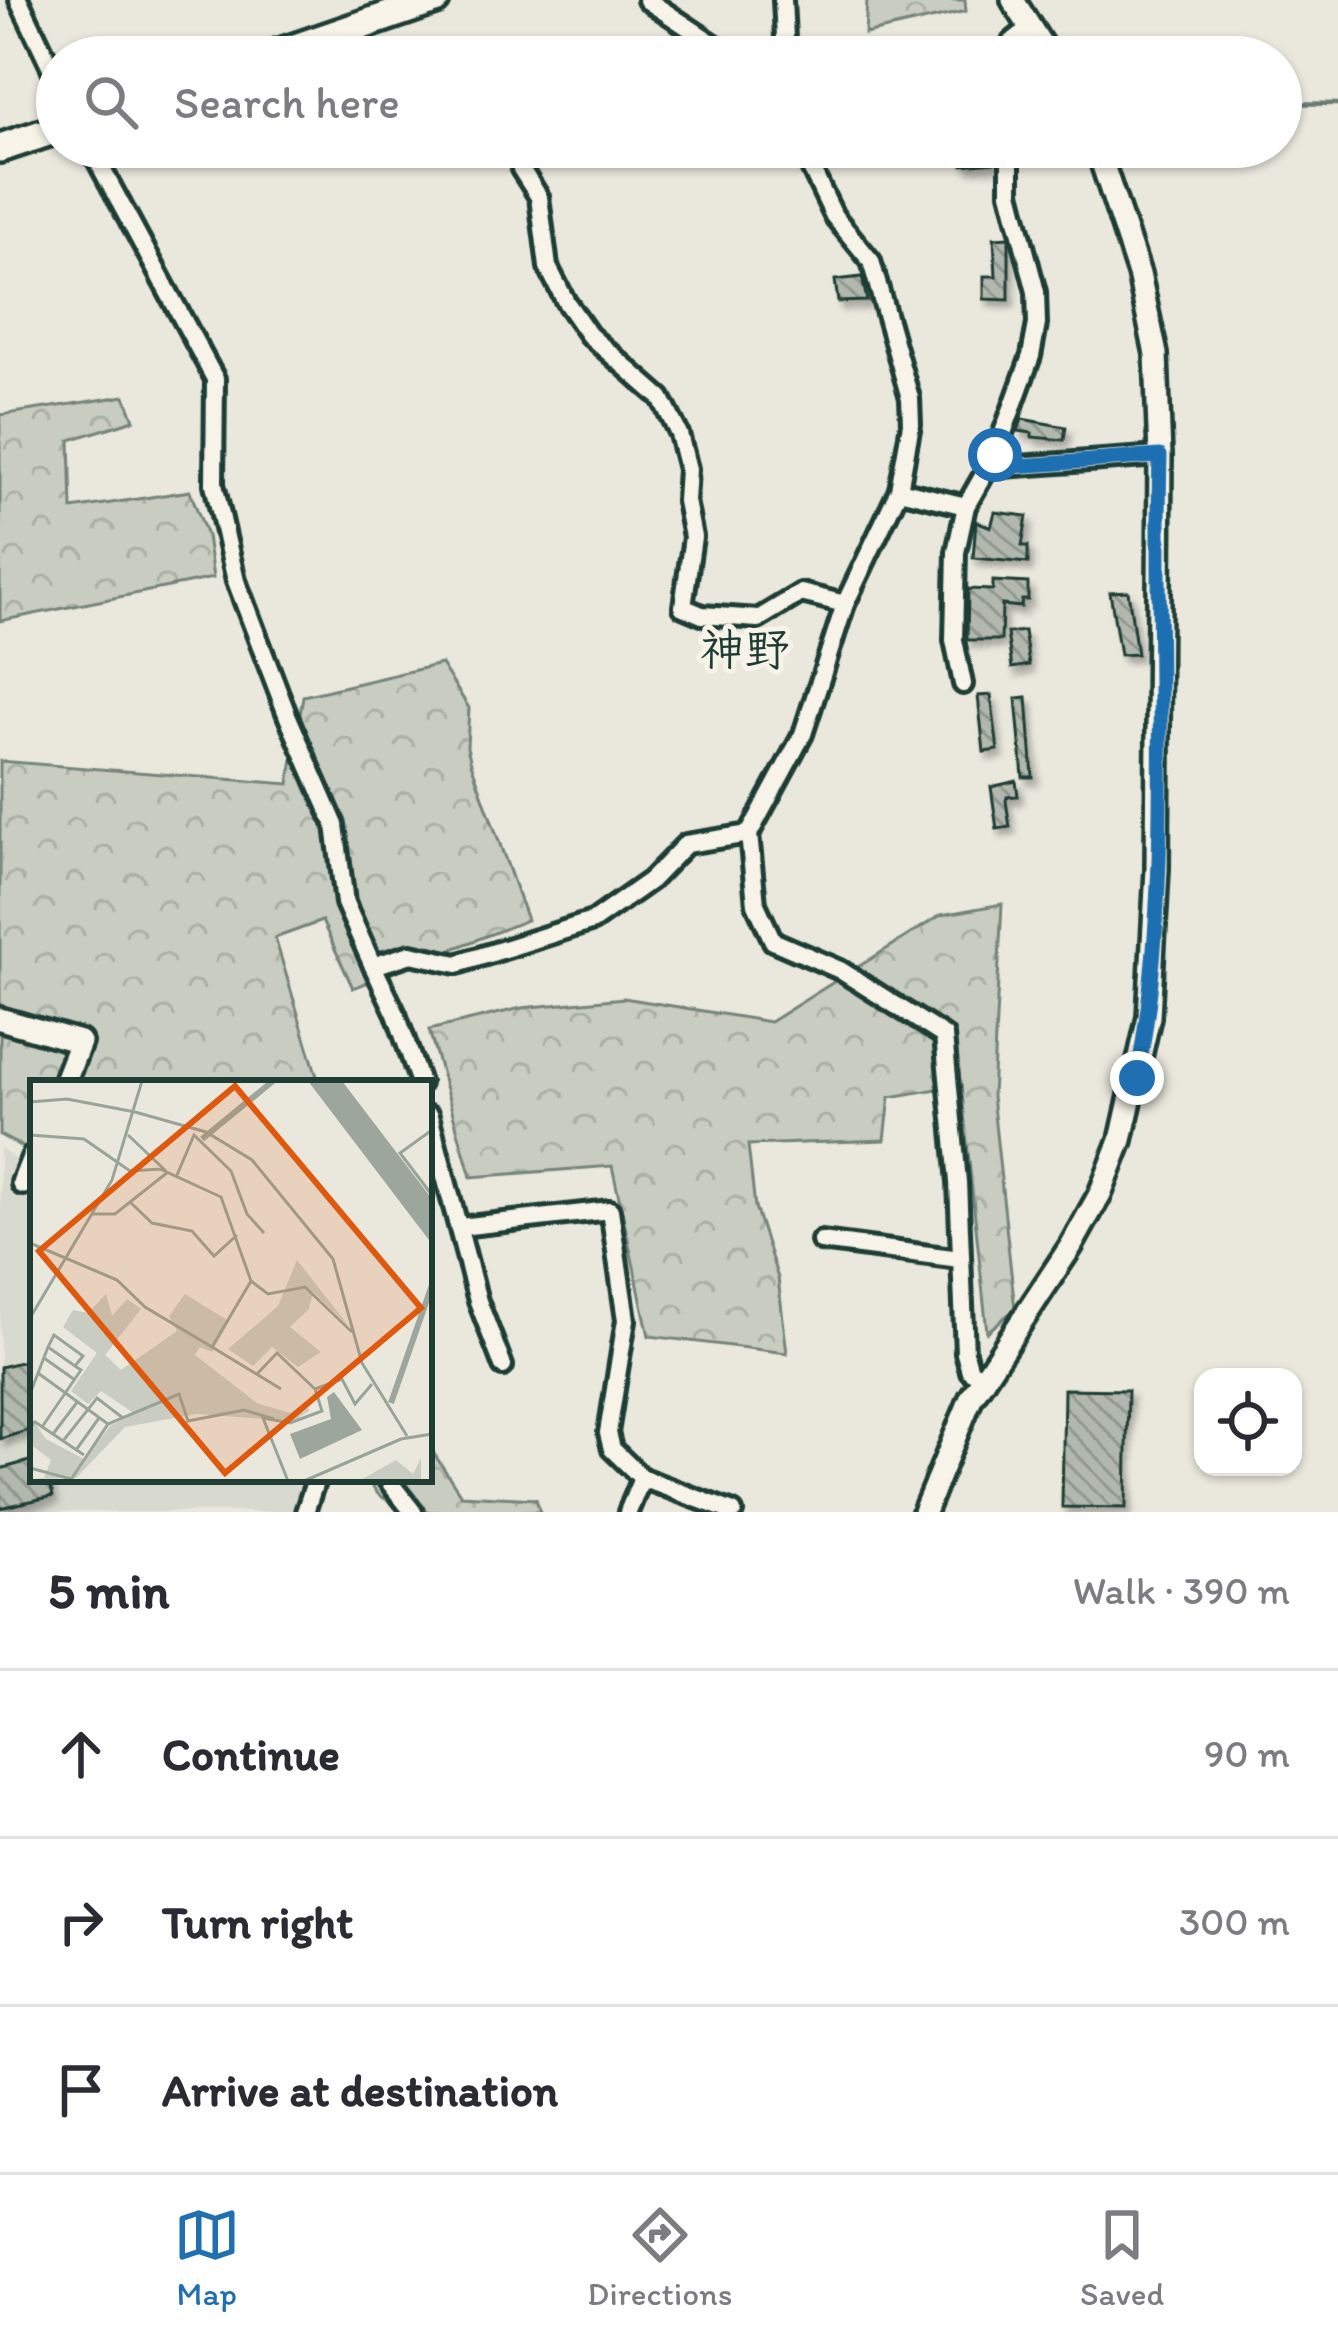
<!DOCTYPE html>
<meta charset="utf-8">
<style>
body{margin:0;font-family:Itim,"Klee One",sans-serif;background:#f7f7f7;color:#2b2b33}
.controls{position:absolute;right:36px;bottom:36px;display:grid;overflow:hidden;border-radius:24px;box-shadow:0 3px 9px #0004}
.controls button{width:108px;height:108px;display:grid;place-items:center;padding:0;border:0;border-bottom:3px solid #e1e1e2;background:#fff;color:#2b2b33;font:60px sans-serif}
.stop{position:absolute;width:36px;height:36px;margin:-27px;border:9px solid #1f6fb2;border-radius:50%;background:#fff}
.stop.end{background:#1f6fb2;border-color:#fff;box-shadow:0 3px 12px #0008}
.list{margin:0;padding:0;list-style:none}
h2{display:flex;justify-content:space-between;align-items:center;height:156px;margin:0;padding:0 48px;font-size:51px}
h2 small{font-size:39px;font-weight:400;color:#7c7c81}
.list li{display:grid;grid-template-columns:78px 1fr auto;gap:36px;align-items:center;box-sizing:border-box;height:168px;padding:0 48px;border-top:3px solid #e1e1e2}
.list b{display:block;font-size:45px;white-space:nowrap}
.list em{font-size:39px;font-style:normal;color:#7c7c81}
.icon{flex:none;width:66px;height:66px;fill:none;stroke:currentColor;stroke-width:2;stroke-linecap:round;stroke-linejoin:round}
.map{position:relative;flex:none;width:1338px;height:1512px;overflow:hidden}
.search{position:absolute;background:#fff;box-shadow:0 3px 9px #0004;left:36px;right:36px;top:36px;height:132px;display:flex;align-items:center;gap:30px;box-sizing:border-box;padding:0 42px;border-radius:66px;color:#7c7c81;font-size:45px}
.sheet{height:660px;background:#fff}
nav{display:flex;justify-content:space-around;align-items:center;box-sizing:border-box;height:168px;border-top:3px solid #e1e1e2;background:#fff;font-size:33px;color:#7c7c81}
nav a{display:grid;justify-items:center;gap:6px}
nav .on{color:#1f6fb2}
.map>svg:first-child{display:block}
.built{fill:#d9dacf}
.forest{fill:url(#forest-crowns);stroke:#74847a;stroke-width:3}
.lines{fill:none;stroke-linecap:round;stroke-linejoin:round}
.stream{stroke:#6a7c72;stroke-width:4.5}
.building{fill:url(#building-back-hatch);stroke:#1f3d34;stroke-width:3;filter:url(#shadow)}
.minor-casing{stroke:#1f3d34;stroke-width:26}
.tertiary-casing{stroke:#1f3d34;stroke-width:30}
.primary-casing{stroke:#1f3d34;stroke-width:36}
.minor{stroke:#f7f3e8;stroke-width:16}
.tertiary{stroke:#f7f3e8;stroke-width:21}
.primary{stroke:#f7f3e8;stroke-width:27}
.route{stroke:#1f6fb2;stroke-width:15}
.labels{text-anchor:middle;stroke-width:10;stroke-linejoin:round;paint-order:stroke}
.quarter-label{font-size:45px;font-weight:bold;fill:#1f3d34;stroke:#f7f3e8}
.inset-river{fill:none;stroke:#9ca69c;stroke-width:6}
.inset-road{fill:none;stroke:#99a499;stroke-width:3}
.view{fill:#de580e;fill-opacity:0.15;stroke:#de580e;stroke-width:6}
.inset-edge{fill:none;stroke:#1f3d34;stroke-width:6}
</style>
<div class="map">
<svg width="1338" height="1512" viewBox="0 0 1338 1512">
<defs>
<pattern id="forest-crowns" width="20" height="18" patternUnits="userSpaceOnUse" patternTransform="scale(3)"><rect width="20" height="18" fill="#c8ccc1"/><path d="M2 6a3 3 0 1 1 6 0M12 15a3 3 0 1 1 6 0" fill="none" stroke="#abb0a6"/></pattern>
<pattern id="building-back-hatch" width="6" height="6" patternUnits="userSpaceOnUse" patternTransform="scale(3)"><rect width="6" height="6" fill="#b2b8ae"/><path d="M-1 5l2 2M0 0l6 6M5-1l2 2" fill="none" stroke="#90978e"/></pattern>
<filter id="shadow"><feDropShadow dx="4.5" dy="7" stdDeviation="3" flood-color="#0004"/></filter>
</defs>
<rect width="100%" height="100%" fill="#eae8dd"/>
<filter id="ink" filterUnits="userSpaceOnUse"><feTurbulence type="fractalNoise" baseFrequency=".00833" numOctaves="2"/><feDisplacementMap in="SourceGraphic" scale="24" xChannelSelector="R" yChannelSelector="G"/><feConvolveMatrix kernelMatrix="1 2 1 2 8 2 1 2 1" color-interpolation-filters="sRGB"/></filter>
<g filter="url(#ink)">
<!-- built -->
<path class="built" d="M 0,1147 L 33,1176 L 33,1479 L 303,1479 L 293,1512 L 0,1512 Z"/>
<!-- forest -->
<g class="forest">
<path d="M 867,0 L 965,0 L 966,11 L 865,34 Z"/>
<path d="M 125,396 L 134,420 L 70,440 L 72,509 L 190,491 L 207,536 L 213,578 L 0,621 L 0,415 Z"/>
<path d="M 441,664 L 469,708 L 467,747 L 471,763 L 527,920 L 353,988 L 322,921 L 275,938 L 319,1083 L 33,1083 L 33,1153 L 0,1135 L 0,761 L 289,784 L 303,696 Z"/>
<path d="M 1002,904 L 992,1096 L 1015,1309 L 987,1332 L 961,1085 L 890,1097 L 885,1140 L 748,1145 L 755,1207 L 778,1278 L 787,1353 L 649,1336 L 612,1166 L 471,1177 L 429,1030 L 521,1008 L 624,998 L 770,1022 L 941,915 Z"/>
<path d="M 429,1446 L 461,1495 L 536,1499 L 540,1512 L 407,1512 L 379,1495 L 366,1479 L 429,1479 Z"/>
</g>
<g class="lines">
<!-- stream -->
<path class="stream" d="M 1281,103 L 1338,104"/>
</g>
<!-- building -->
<g class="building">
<path d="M 960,147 L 996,147 L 997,162 L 963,165 Z"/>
<path d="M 1009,237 L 1009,300 L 984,299 L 984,276 L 996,276 L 994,238 Z"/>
<path d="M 862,277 L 867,301 L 838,302 L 835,280 Z"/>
<path d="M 1022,419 L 1066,427 L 1064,440 L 1032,437 L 1032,433 L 1018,431 Z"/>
<path d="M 995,512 L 1027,516 L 1022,546 L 1028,546 L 1028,563 L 973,558 L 976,521 L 991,527 Z"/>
<path d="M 993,581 L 1028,583 L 1028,600 L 1022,600 L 1021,607 L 1002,605 L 1001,640 L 967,640 L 968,589 L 993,590 Z"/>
<path d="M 1128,591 L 1137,654 L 1120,655 L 1110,592 Z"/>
<path d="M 1024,631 L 1029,665 L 1012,668 L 1007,633 Z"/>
<path d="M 991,695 L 998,750 L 984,752 L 978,696 Z"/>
<path d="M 1027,697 L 1033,777 L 1023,777 L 1016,698 Z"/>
<path d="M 1016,781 L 1018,796 L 1007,797 L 1006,801 L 1010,827 L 997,829 L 991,787 Z"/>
<path d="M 24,1361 L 33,1396 L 33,1429 L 0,1439 L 0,1367 Z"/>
<path d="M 1064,1389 L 1128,1390 L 1126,1508 L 1062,1507 Z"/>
<path d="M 33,1460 L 33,1479 L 49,1479 L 53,1496 L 0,1508 L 0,1469 Z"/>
</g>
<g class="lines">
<defs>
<g id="minor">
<path d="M 19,0 L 57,80"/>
<path d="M 647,0 L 733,57"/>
<path d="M 783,0 L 786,57"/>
<path d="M 337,34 L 363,57"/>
<path d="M 1009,57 L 1012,42 L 1031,27"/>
<path d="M 90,147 L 215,379 L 214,484 L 236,581 L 288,717 L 335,825 L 345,903 L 373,966"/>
<path d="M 522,147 L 521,169 L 539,197 L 548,267 L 566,302 L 589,335 L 661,398 L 679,434 L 688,469 L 686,501 L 693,537 L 683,607 L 702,615 L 758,619 L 801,593 L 845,604"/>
<path d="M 811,161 L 835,147"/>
<path d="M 989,468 L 1160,456"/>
<path d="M 899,490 L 966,506"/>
<path d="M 963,684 L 954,640 L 956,552 L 966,506 L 995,455 L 1031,356 L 1037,324 L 1036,292 L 1010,192 L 1010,147"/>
<path d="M 749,834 L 756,904 L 773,941 L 840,970 L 944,1036 L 958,1182 L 965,1353 L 970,1371 L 983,1377"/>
<path d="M 420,1083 L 396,1014 L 373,966 L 411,954 L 457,964 L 593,921 L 651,880 L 686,844 L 749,834 L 803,734 L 845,604 L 899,490 L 911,424 L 910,398 L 871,261 L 834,216 L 801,147"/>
<path d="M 429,1116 L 478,1301 L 503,1366"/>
<path d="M 460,1227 L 610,1210 L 626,1320 L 608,1433 L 612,1449 L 642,1478"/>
<path d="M 821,1241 L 960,1259"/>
<path d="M 387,1479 L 413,1512"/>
<path d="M 305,1512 L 316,1479"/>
<path d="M 628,1512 L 642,1478 L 733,1512"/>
</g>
<g id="tertiary">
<path d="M 1013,0 L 1049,57"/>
<path d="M 0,1019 L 80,1042 L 64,1083"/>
<path d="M 23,1183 L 33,1158"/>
<path d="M 924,1512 L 971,1398 L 1071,1246 L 1100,1194 L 1121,1140 L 1149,1017 L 1157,869 L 1160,456 L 1156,354 L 1139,274 L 1097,147"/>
</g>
<g id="primary">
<path d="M 269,57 L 435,0"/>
<path d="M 0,148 L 57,129"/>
</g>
</defs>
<!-- minor casing -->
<use href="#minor" class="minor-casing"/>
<!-- tertiary casing -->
<use href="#tertiary" class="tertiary-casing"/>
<!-- primary casing -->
<use href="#primary" class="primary-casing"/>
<!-- minor -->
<use href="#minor" class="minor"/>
<!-- tertiary -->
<use href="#tertiary" class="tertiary"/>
<!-- primary -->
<use href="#primary" class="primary"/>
</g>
</g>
<g class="lines" filter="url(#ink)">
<!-- route -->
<path class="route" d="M 995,455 L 988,468 L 1160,456 C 1154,658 1175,880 1137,1078"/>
</g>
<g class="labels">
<!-- quarter labels -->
<g class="quarter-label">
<text x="745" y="665">神野</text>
</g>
</g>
<!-- overview -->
<g transform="translate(30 1080)">
<rect width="402" height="402" fill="#eae8dd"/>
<path d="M 267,180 L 318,245 L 283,212 L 279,229 L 260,247 L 291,272 L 268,287 L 242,267 L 223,286 L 198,269 L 248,226 ZM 76,214 L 82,236 L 97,219 L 111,229 L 75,275 L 91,290 L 147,251 L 139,236 L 155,214 L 199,241 L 182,272 L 170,267 L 165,275 L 227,323 L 260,333 L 272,325 L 280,330 L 264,341 L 166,334 L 95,347 L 46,398 L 0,399 L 14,398 L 21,380 L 0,364 L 0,336 L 16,359 L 54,379 L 80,346 L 105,334 L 71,311 L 58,324 L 41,311 L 67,273 L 33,247 L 43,230 L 58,233 ZM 391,378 L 391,401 L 329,401 L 366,380 L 383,394 Z" fill="#c8ccc1"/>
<path d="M 278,1 L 312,1 L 402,119 L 402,164 ZM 304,312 L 332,350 L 270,379 L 260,354 L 301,339 L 297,317 Z" fill="#9ca69c"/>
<path class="inset-river" d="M 172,59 L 243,1M 361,323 L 402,205"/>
<path class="inset-road" d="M 0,22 L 37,19 L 105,32 L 176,52 L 222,80 L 303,179 L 332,283 L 377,356M 402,50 L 370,73 L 402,115M 0,55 L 54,59 L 100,91 L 130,89 L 191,117 L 221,201 L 182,267 L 251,309M 98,55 L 136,91M 147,95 L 164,55 L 201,91 L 217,134 L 234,153M 100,122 L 122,143 L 162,151 L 184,176 L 207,155M 62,134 L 85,134 L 138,92M 0,163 L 87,200 L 115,227 L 182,267M 221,201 L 238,214 L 275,207 L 322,252M 0,238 L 82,100 L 112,1M 14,278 L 45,300M 8,293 L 78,344M 227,294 L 247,273 L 285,309M 0,314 L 18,267M 0,347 L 5,342 L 54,375M 12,347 L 51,290 L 45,286 L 18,267 L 24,255 L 53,276 L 45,286M 23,354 L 48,321M 33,361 L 67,318 L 93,338M 46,370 L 69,338M 0,388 L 41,399M 40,401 L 78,344 L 149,314 L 158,341 L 214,330 L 244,339M 258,401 L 233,338 L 260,343 L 292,331 L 285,309 L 312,299 L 325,324 L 342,304M 274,401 L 371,359 L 402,354"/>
<path class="view" d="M 205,6 L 391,228 L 195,393 L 9,171 Z"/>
<rect width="402" height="402" class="inset-edge"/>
</g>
</svg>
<div class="controls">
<button><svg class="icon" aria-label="locate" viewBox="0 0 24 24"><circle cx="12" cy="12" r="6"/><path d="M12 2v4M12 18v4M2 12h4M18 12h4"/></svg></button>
</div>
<div class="stop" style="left:995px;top:455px"></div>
<div class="stop end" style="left:1137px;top:1078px"></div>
<div class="search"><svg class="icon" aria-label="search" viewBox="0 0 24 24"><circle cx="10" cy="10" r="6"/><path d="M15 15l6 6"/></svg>Search here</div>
</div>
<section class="sheet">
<h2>5 min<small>Walk · 390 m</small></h2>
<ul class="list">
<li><svg class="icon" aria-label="ahead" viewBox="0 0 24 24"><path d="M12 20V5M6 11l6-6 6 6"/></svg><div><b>Continue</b></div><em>90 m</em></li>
<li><svg class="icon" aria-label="right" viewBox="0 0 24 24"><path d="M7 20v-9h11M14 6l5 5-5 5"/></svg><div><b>Turn right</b></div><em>300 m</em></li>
<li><svg class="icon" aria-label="arrive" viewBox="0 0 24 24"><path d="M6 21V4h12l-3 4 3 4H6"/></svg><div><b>Arrive at destination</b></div></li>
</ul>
</section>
<nav>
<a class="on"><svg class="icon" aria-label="map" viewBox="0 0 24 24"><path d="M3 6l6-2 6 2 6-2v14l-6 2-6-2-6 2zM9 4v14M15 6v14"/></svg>Map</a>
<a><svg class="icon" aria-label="directions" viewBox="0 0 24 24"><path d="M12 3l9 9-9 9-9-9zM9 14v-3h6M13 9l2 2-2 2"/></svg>Directions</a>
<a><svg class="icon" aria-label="saved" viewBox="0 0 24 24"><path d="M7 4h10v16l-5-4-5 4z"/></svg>Saved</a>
</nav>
